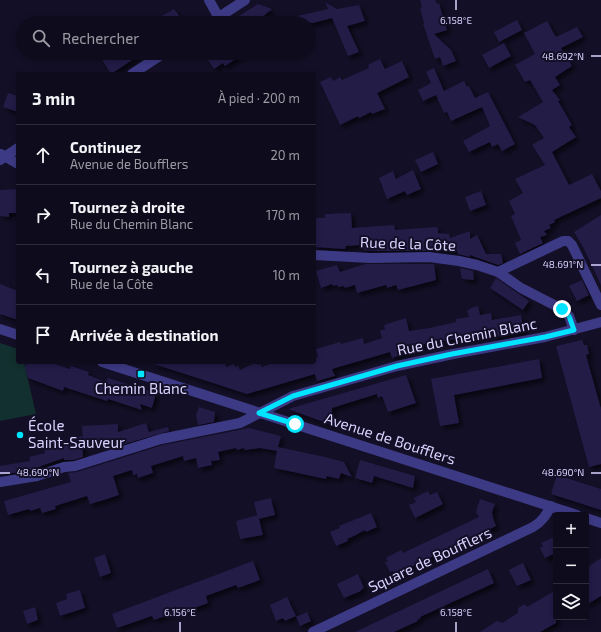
<!DOCTYPE html>
<html lang="fr">
<meta charset="utf-8">
<style>
body{margin:0;font-family:"Exo 2",sans-serif;background:#171425;color:#f1f3f6}
.controls{position:absolute;right:12px;bottom:12px;display:grid;overflow:hidden;border-radius:4px;box-shadow:0 2px 6px #0003}
.controls button{width:36px;height:36px;display:grid;place-items:center;padding:0;border:0;border-bottom:1px solid #2e2b3b;background:#0e0b1c;color:#f1f3f6;font:20px sans-serif}
.stop{position:absolute;width:12px;height:12px;margin:-9px;border:3px solid #00e5ff;border-radius:50%;background:#fff}
.stop.end{background:#00e5ff;border-color:#fff;box-shadow:0 1px 4px #0008}
.list{margin:0;padding:0;list-style:none}
h2{display:flex;justify-content:space-between;align-items:center;height:52px;margin:0;padding:0 16px;font-size:17px}
h2 small{font-size:13px;font-weight:400;color:#9b9ba3}
.list li{display:grid;grid-template-columns:26px 1fr auto;gap:12px;align-items:center;box-sizing:border-box;height:60px;padding:0 16px;border-top:1px solid #2e2b3b}
.list b{display:block;font-size:15px;white-space:nowrap}
.list p{margin:0;font-size:13px;white-space:nowrap;color:#9b9ba3}
.list em{font-size:13px;font-style:normal;color:#9b9ba3}
.icon{flex:none;width:22px;height:22px;fill:none;stroke:currentColor;stroke-width:2;stroke-linecap:round;stroke-linejoin:round}
.map{position:relative;flex:none;width:601px;height:632px;overflow:hidden}
.search{position:absolute;background:#0e0b1c;box-shadow:0 2px 6px #0003;left:16px;top:16px;width:300px;height:44px;display:flex;align-items:center;gap:10px;box-sizing:border-box;padding:0 14px;border-radius:22px;color:#9b9ba3;font-size:15px}
.panel{position:absolute;background:#0e0b1c;box-shadow:0 2px 6px #0003;left:16px;top:72px;width:300px;height:292px;border-radius:4px}
.map>svg:first-child{display:block}
.green{fill:#12302f}
.building{fill:#241b47;filter:url(#shadow)}
.lines{fill:none;stroke-linecap:round;stroke-linejoin:round}
.minor{stroke:#3d3a85;stroke-width:10}
.tertiary{stroke:#3d3a85;stroke-width:10}
.route{stroke:#00e5ff;stroke-width:5}
.ticks{fill:none;stroke:#d9d4ff;stroke-width:1.5}
.poi-dot{fill:#00e5ff;stroke:#130f26;stroke-width:1.5}
.labels{text-anchor:middle;stroke-width:4;stroke-linejoin:round;paint-order:stroke}
.street-label{font-size:15px;fill:#d9d4ff;stroke:#130f26}
.poi-label{font-size:15px;fill:#d9d4ff;stroke:#130f26}
.ticks-label{font-size:10px;text-anchor:middle;fill:#d9d4ff;stroke:#130f26;stroke-width:4;stroke-linejoin:round;paint-order:stroke}
</style>
<div class="map">
<svg width="601" height="632" viewBox="0 0 601 632">
<defs>
<filter id="shadow"><feDropShadow dx="3.5" dy="3.5" stdDeviation="2" flood-color="#0009"/></filter>
</defs>
<rect width="100%" height="100%" fill="#130f26"/>
<!-- green -->
<path class="green" d="M 0,343 L 18,349 L 18,362 L 24,362 L 36,414 L 0,421 Z"/>
<!-- building -->
<g class="building">
<path d="M 420,0 L 435,0 L 437,4 L 439,3 L 447,30 L 434,34 L 451,50 L 456,61 L 443,66 L 440,57 L 435,59 L 423,24 L 424,23 L 420,8 L 422,7 Z"/>
<path d="M 325,2 L 337,9 L 359,5 L 365,21 L 347,26 L 359,52 L 348,56 L 332,18 L 313,23 L 286,23 L 285,19 L 328,9 Z"/>
<path d="M 258,4 L 272,9 L 255,23 L 228,23 Z"/>
<path d="M 174,9 L 180,17 L 171,23 L 167,23 L 162,16 Z"/>
<path d="M 517,20 L 522,30 L 499,42 L 494,32 Z"/>
<path d="M 547,21 L 556,37 L 577,27 L 583,37 L 561,48 L 572,66 L 555,77 L 560,85 L 552,90 L 560,100 L 558,101 L 572,125 L 569,127 L 576,137 L 552,152 L 569,185 L 592,174 L 601,191 L 601,198 L 554,220 L 555,222 L 549,225 L 551,228 L 544,231 L 547,235 L 540,237 L 543,243 L 520,254 L 515,243 L 521,240 L 511,216 L 515,214 L 509,201 L 523,193 L 515,179 L 545,165 L 532,145 L 544,138 L 535,125 L 518,117 L 543,102 L 530,80 L 525,82 L 515,65 L 535,54 L 524,33 Z"/>
<path d="M 504,43 L 511,56 L 489,68 L 482,55 Z"/>
<path d="M 98,53 L 143,53 L 111,74 Z"/>
<path d="M 203,53 L 245,53 L 225,66 L 223,63 L 214,69 Z"/>
<path d="M 380,59 L 385,69 L 402,61 L 409,77 L 377,93 L 385,109 L 372,114 L 371,112 L 359,118 L 358,116 L 340,125 L 320,82 L 331,77 L 333,81 L 340,77 L 342,80 L 369,68 L 368,65 Z"/>
<path d="M 434,68 L 444,91 L 464,81 L 467,87 L 469,86 L 475,98 L 488,92 L 515,144 L 502,151 L 498,144 L 492,147 L 490,142 L 469,152 L 463,141 L 490,126 L 482,107 L 451,121 L 447,112 L 444,113 L 436,95 L 423,101 L 418,90 L 431,83 L 426,72 Z"/>
<path d="M 8,93 L 18,96 L 18,112 L 3,107 Z"/>
<path d="M 433,152 L 438,164 L 421,172 L 415,160 Z"/>
<path d="M 413,170 L 421,189 L 407,195 L 405,191 L 387,199 L 379,178 L 393,171 L 396,179 Z"/>
<path d="M 18,189 L 18,213 L 9,213 L 9,217 L 0,216 L 0,190 Z"/>
<path d="M 481,191 L 486,205 L 470,211 L 465,197 Z"/>
<path d="M 351,213 L 352,228 L 394,225 L 395,230 L 437,227 L 438,228 L 438,233 L 449,234 L 450,238 L 470,231 L 470,239 L 477,235 L 486,254 L 501,254 L 503,263 L 498,265 L 470,255 L 470,257 L 458,254 L 457,251 L 431,249 L 431,251 L 379,251 L 364,250 L 362,245 L 346,246 L 345,249 L 314,247 L 314,218 L 325,218 L 325,214 Z"/>
<path d="M 601,215 L 601,285 L 584,249 L 574,232 Z"/>
<path d="M 365,264 L 434,264 L 436,280 L 398,290 L 396,285 L 387,288 L 386,285 L 357,293 L 355,285 L 345,288 L 344,286 L 338,287 L 337,285 L 333,286 L 332,284 L 321,288 L 316,271 L 337,265 L 340,272 Z"/>
<path d="M 460,268 L 473,271 L 474,280 L 462,279 Z"/>
<path d="M 496,278 L 529,301 L 523,310 L 490,288 Z"/>
<path d="M 582,280 L 589,295 L 577,301 L 569,286 Z"/>
<path d="M 0,284 L 18,291 L 18,320 L 0,314 Z"/>
<path d="M 478,306 L 480,315 L 491,313 L 492,320 L 521,315 L 524,332 L 495,337 L 494,332 L 414,346 L 415,350 L 392,358 L 390,352 L 332,369 L 335,376 L 317,381 L 315,374 L 247,394 L 154,364 L 154,362 L 225,362 L 226,367 L 234,364 L 235,367 L 238,366 L 240,370 L 257,362 L 258,365 L 261,364 L 262,367 L 275,362 L 314,362 L 314,358 L 318,357 L 316,349 L 340,342 L 341,344 L 363,338 L 364,344 L 382,338 L 380,331 L 385,329 L 384,325 L 406,318 L 409,331 L 430,328 L 456,322 L 456,319 L 469,317 L 467,310 L 470,309 L 471,308 Z"/>
<path d="M 582,340 L 584,345 L 587,345 L 589,354 L 586,355 L 601,409 L 601,464 L 589,467 L 556,346 Z"/>
<path d="M 539,359 L 542,378 L 454,395 L 459,423 L 440,426 L 431,379 Z"/>
<path d="M 27,362 L 49,362 L 70,369 L 71,366 L 89,372 L 88,375 L 106,382 L 108,378 L 156,393 L 152,408 L 140,404 L 142,410 L 108,399 L 107,401 L 64,387 L 63,391 L 28,378 L 25,367 Z"/>
<path d="M 406,375 L 416,403 L 388,412 L 382,396 L 378,398 L 377,394 L 332,408 L 332,425 L 288,409 Z"/>
<path d="M 199,407 L 215,412 L 214,422 L 198,425 L 196,415 Z"/>
<path d="M 146,423 L 149,432 L 168,427 L 169,431 L 104,450 L 104,443 L 83,443 L 82,426 L 118,424 L 118,432 Z"/>
<path d="M 249,428 L 281,436 L 278,447 L 325,457 L 344,462 L 352,477 L 341,473 L 339,479 L 327,476 L 326,479 L 274,468 L 277,451 L 260,448 L 245,450 L 244,448 L 237,450 L 236,448 L 218,452 L 220,460 L 211,461 L 212,465 L 198,468 L 196,458 L 184,461 L 183,456 L 151,466 L 153,473 L 138,478 L 137,474 L 133,475 L 132,470 L 113,476 L 119,495 L 107,499 L 90,504 L 87,496 L 55,506 L 56,509 L 42,513 L 40,508 L 30,511 L 29,509 L 8,515 L 4,501 L 71,482 L 68,473 L 77,472 L 163,445 Z"/>
<path d="M 82,436 L 83,457 L 74,460 L 64,460 L 64,458 L 27,471 L 0,475 L 0,466 L 30,461 L 29,457 L 45,453 L 44,448 Z"/>
<path d="M 360,460 L 415,476 L 413,488 L 374,476 L 372,483 L 355,478 Z"/>
<path d="M 557,475 L 601,489 L 601,510 L 551,494 Z"/>
<path d="M 428,491 L 430,495 L 437,492 L 443,504 L 415,518 L 409,505 L 416,502 L 414,498 Z"/>
<path d="M 271,498 L 275,515 L 258,519 L 254,502 Z"/>
<path d="M 480,499 L 495,504 L 492,512 L 493,518 L 496,526 L 394,575 L 393,571 L 390,572 L 385,562 L 388,561 L 386,558 L 401,550 L 403,553 L 479,517 L 476,512 Z"/>
<path d="M 371,513 L 377,527 L 366,532 L 365,530 L 356,535 L 347,539 L 348,541 L 336,546 L 330,532 L 340,528 L 339,526 Z"/>
<path d="M 258,515 L 263,535 L 240,539 L 236,521 Z"/>
<path d="M 556,536 L 556,553 L 545,558 L 540,548 L 543,546 L 541,543 Z"/>
<path d="M 105,554 L 111,573 L 100,577 L 94,558 Z"/>
<path d="M 601,558 L 601,596 L 586,605 L 586,568 Z"/>
<path d="M 253,561 L 260,580 L 238,588 L 236,585 L 206,596 L 208,603 L 181,613 L 180,611 L 154,620 L 152,616 L 117,628 L 112,614 Z"/>
<path d="M 523,563 L 531,580 L 517,586 L 509,570 Z"/>
<path d="M 488,569 L 494,583 L 420,617 L 421,618 L 417,620 L 418,621 L 394,632 L 355,632 Z"/>
<path d="M 358,574 L 364,588 L 361,590 L 361,591 L 344,598 L 337,584 Z"/>
<path d="M 80,590 L 85,608 L 60,616 L 56,603 L 67,599 L 66,594 Z"/>
<path d="M 556,590 L 556,623 L 540,632 L 480,632 L 497,621 L 502,623 L 518,613 L 518,608 L 525,604 L 527,607 Z"/>
<path d="M 287,597 L 296,616 L 285,621 L 283,618 L 276,621 L 270,605 Z"/>
<path d="M 35,607 L 38,620 L 27,624 L 23,611 Z"/>
<path d="M 307,612 L 311,621 L 300,626 L 296,617 Z"/>
</g>
<g class="lines">
<!-- minor -->
<g class="minor">
<path d="M 209,0 L 219,18"/>
<path d="M 210,23 L 245,0"/>
<path d="M 132,74 L 164,53"/>
<path d="M 1,154 L 18,164"/>
<path d="M 0,160 L 18,148"/>
<path d="M 314,255 L 370,258 L 429,257 L 459,261 L 477,265 L 498,272 L 521,288 L 562,309 L 569,316 L 574,330"/>
<path d="M 498,272 L 563,241 L 568,241 L 572,245 L 601,305"/>
<path d="M 313,632 L 533,527 C 542,522 546,515 551,506"/>
</g>
<!-- tertiary -->
<g class="tertiary">
<path d="M 0,329 L 18,335"/>
<path d="M 102,362 L 577,515"/>
<path d="M 0,482 L 37,476 L 64,467 L 75,466 L 161,439 L 240,423 L 293,396 L 397,366 L 453,354 L 545,337 L 601,322"/>
<path d="M 586,518 L 601,523"/>
</g>
</g>
<g class="lines">
<!-- route -->
<path class="route" d="M 295,424 L 259,413 L 293,396 L 397,366 L 452,354 L 545,337 L 574,330 L 569,316 L 562,309"/>
</g>
<!-- ticks -->
<path class="ticks" d="M 456,0 L 456,10M 591,56 L 601,56M 591,265 L 601,265M 0,473 L 10,473M 591,473 L 601,473M 180,622 L 180,632M 456,622 L 456,632"/>
<!-- markers -->
<g class="poi-dot">
<rect x="137" y="370" width="8" height="8" rx="2"/>
<circle cx="20" cy="435" r="4"/>
</g>
<g class="labels">
<!-- street labels -->
<g class="street-label">
<text transform="translate(408 244) rotate(2)" y="5">Rue de la Côte</text>
<text transform="translate(467 337) rotate(-11)" y="5">Rue du Chemin Blanc</text>
<text transform="translate(390 439) rotate(18)" y="5">Avenue de Boufflers</text>
<text transform="translate(430 560) rotate(-25)" y="5">Square de Boufflers</text>
</g>
<!-- poi labels -->
<g class="poi-label">
<text x="141" y="394">Chemin Blanc</text>
<text x="28" y="431" text-anchor="start">École<tspan x="28" dy="17">Saint-Sauveur</tspan></text>
</g>
</g>
<g class="ticks-label">
<text x="456" y="24">6.158°E</text>
<text x="563" y="60">48.692°N</text>
<text x="563" y="268">48.691°N</text>
<text x="38" y="476">48.690°N</text>
<text x="563" y="476">48.690°N</text>
<text x="180" y="616">6.156°E</text>
<text x="456" y="616">6.158°E</text>
</g>
</svg>
<div class="controls">
<button>+</button>
<button>−</button>
<button><svg class="icon" aria-label="layers" viewBox="0 0 24 24"><path d="M12 4l9 5-9 5-9-5zM3 14l9 5 9-5"/></svg></button>
</div>
<div class="stop" style="left:295px;top:424px"></div>
<div class="stop end" style="left:562px;top:309px"></div>
<div class="search"><svg class="icon" aria-label="search" viewBox="0 0 24 24"><circle cx="10" cy="10" r="6"/><path d="M15 15l6 6"/></svg>Rechercher</div>
<section class="panel">
<h2>3 min<small>À pied · 200 m</small></h2>
<ul class="list">
<li><svg class="icon" aria-label="ahead" viewBox="0 0 24 24"><path d="M12 20V5M6 11l6-6 6 6"/></svg><div><b>Continuez</b><p>Avenue de Boufflers</p></div><em>20 m</em></li>
<li><svg class="icon" aria-label="right" viewBox="0 0 24 24"><path d="M7 20v-9h11M14 6l5 5-5 5"/></svg><div><b>Tournez à droite</b><p>Rue du Chemin Blanc</p></div><em>170 m</em></li>
<li><svg class="icon" aria-label="left" viewBox="0 0 24 24"><path d="M17 20v-9H6M10 6l-5 5 5 5"/></svg><div><b>Tournez à gauche</b><p>Rue de la Côte</p></div><em>10 m</em></li>
<li><svg class="icon" aria-label="arrive" viewBox="0 0 24 24"><path d="M6 21V4h12l-3 4 3 4H6"/></svg><div><b>Arrivée à destination</b></div></li>
</ul>
</section>
</div>
